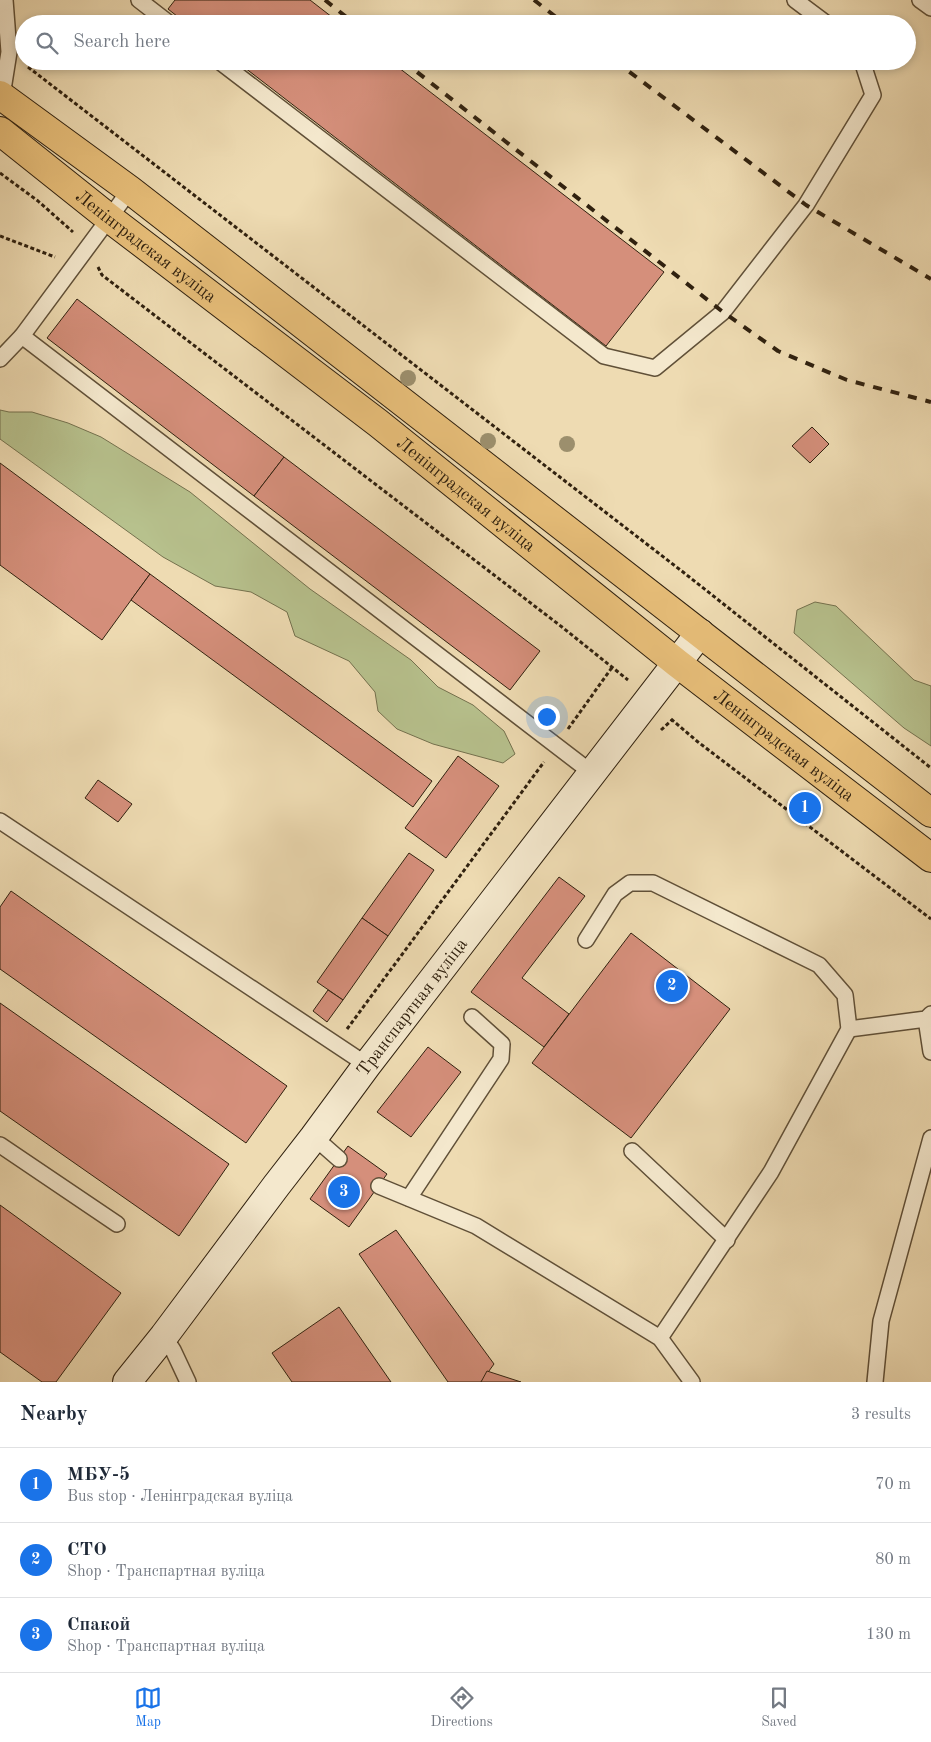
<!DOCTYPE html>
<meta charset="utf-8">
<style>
body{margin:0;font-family:"Old Standard TT",serif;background:#f6f6f7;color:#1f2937}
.you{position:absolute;left:546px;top:716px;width:18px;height:18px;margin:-12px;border:4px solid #fff;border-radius:50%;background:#1a73e8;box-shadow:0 0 0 8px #1a73e833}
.badge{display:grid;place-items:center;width:32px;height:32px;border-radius:50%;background:#1a73e8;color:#fff;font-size:16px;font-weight:700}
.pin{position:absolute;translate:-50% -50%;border:2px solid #fff;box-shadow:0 1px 5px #0006}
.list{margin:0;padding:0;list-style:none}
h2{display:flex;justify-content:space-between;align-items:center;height:65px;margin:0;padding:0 20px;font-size:21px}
h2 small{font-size:16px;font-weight:400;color:#747a83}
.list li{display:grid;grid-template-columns:32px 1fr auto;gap:15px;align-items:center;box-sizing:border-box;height:75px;padding:0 20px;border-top:1px solid #e0e1e3}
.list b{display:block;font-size:19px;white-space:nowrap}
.list p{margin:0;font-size:16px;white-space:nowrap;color:#747a83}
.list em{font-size:16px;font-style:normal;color:#747a83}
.icon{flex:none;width:28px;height:28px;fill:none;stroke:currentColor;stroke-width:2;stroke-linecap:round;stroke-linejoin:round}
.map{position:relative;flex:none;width:931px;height:1382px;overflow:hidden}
.search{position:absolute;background:#fff;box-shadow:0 2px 8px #0003;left:15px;right:15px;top:15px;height:55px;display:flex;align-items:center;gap:12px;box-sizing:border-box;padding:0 18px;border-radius:28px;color:#747a83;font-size:19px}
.sheet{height:290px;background:#fff}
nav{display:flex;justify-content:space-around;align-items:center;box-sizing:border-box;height:70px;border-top:1px solid #e0e1e3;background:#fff;font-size:14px;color:#747a83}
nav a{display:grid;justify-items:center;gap:2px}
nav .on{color:#1a73e8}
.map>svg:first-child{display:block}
.green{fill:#b7c18d;stroke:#74714e}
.building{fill:#d58f7b;stroke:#30210f}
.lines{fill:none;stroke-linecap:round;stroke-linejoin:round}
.lane-casing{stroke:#605038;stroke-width:18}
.secondary-casing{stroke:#30210f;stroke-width:30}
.primary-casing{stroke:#30210f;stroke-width:30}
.path{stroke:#30210f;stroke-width:3;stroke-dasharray:4 2.5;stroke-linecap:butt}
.lane{stroke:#f4e8cd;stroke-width:15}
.secondary{stroke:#f4e8cd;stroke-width:28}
.primary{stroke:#e7be79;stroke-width:28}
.rail{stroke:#30210f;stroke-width:4;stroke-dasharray:9 9;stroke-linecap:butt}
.tree{fill:#9c8f6d}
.labels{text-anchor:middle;stroke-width:4;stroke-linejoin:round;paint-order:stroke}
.street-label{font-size:18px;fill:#30210f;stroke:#f4e8cd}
</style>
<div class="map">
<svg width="931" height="1382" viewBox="0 0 931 1382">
<rect width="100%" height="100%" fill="#eedbb2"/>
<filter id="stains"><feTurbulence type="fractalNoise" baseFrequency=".004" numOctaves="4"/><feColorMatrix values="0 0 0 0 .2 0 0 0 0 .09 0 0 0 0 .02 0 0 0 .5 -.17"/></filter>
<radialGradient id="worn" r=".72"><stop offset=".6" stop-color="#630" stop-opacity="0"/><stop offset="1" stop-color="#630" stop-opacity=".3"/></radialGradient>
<!-- green -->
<g class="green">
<path d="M 0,410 L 9,412 L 32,412 L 68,423 L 101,437 L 190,492 L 310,589 L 411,660 L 438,687 L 473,705 L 504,731 L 515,754 L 503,763 L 433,744 L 397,729 L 378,711 L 375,692 L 349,661 L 295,636 L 287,612 L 251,592 L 215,586 L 163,557 L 0,439 Z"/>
<path d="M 815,602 L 836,606 L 914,680 L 931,686 L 931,746 L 904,728 L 794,633 L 797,610 Z"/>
</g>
<!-- building -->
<g class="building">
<path d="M 175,0 L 310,0 L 341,24 L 187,24 L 168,9 Z"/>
<path d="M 236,61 L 390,61 L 664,272 L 606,346 Z"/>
<path d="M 77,299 L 284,457 L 254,496 L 47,338 Z"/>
<path d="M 812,427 L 829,444 L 810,463 L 792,446 Z"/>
<path d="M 284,457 L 540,651 L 510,690 L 254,496 Z"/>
<path d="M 0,463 L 150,574 L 102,640 L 0,565 Z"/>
<path d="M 150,574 L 432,781 L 413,807 L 131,600 Z"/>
<path d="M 458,756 L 499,786 L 446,858 L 405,828 Z"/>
<path d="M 98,780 L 132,804 L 118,822 L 85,798 Z"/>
<path d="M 409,853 L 434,870 L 388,936 L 362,918 Z"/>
<path d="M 559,877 L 585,896 L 522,978 L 569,1014 L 544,1047 L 471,992 Z"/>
<path d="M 11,891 L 287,1086 L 246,1143 L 0,969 L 0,907 Z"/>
<path d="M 362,918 L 388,936 L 343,1000 L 317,982 Z"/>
<path d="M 631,933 L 730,1009 L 631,1138 L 532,1063 Z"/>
<path d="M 328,990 L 343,1000 L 327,1022 L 313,1011 Z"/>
<path d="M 0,1003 L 229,1164 L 179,1236 L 0,1111 Z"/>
<path d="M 428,1047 L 461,1072 L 411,1137 L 377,1112 Z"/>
<path d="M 348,1146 L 387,1174 L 349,1227 L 310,1199 Z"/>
<path d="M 0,1205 L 121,1293 L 56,1382 L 42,1382 L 0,1352 Z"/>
<path d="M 396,1230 L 494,1364 L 481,1382 L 448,1382 L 359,1254 Z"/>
<path d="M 339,1307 L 391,1382 L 292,1382 L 272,1353 Z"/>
<path d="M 487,1371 L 521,1382 L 481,1382 Z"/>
</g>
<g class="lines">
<defs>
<g id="lane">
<path d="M 139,0 L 170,24"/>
<path d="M 795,0 L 827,24"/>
<path d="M 920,0 L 931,8"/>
<path d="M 219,61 L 604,356 L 655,368 L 723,312 L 806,205 L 873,95 L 862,61"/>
<path d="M 0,99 L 2,96 L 9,52 L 5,0"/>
<path d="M 22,336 L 592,773"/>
<path d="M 0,359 L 22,336 L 130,190"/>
<path d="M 0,821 L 367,1065"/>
<path d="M 586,940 L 615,894 L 630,883 L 653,883 L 819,965 L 845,995 L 849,1029 L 771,1172 L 660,1338"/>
<path d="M 926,1019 L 931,1052"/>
<path d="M 849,1029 L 926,1019 L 931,1014"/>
<path d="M 314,1137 L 339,1159"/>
<path d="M 0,1145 L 117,1224"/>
<path d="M 632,1151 L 727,1240"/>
<path d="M 379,1186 L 476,1226 L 660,1338 L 692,1382"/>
<path d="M 409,1198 L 501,1059 L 502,1044 L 472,1017"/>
<path d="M 164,1336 L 173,1350 L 188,1382"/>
<path d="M 875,1382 L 881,1321 L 931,1138"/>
</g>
<g id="secondary">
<path id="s1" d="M 127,1382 L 164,1336 L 276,1186 L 314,1137 L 367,1065 L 700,633"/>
</g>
<g id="primary">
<path d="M 0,95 L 130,190 L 931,813"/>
<path id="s2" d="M 0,131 L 109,218 L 378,423 L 677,663 L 931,858"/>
</g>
</defs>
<!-- lane casing -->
<use href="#lane" class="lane-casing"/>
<!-- secondary casing -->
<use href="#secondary" class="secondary-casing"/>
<!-- primary casing -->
<use href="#primary" class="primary-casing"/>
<!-- path -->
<g class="path">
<path d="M 28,67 L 683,572 L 931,768"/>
<path d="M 0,173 L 38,201 L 73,232"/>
<path d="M 0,236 L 55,257"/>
<path d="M 98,267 L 102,275 L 562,627 L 628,680"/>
<path d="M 671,719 L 698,742 L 931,919"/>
<path d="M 568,729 L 613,666"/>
<path d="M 661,730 L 672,720"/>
<path d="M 347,1029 L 544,762"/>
</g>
<!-- lane -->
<use href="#lane" class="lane"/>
<!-- secondary -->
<use href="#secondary" class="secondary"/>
<!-- primary -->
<use href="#primary" class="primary"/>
<!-- rail -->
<g class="rail">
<path d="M 325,0 L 355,24"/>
<path d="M 534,0 L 565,24"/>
<path d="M 403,61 L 723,312 L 778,351 L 847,380 L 931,402"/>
<path d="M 615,61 L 806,205 L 931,279"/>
</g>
</g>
<!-- trees -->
<g class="tree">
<circle cx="408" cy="378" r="8"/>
<circle cx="488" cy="441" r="8"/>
<circle cx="567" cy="444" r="8"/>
</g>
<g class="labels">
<!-- street labels -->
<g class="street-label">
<text dy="6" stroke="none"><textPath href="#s2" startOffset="186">Ленінградская вуліца</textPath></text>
<text dy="6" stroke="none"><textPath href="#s2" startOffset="591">Ленінградская вуліца</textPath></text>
<text dy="6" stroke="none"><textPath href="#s2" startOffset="996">Ленінградская вуліца</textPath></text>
<text dy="6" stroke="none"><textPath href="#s1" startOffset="471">Транспартная вуліца</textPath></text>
</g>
</g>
<rect width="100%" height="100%" filter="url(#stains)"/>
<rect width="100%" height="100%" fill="url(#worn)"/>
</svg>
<div class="you"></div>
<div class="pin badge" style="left:805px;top:808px">1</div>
<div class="pin badge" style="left:672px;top:986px">2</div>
<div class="pin badge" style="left:344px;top:1192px">3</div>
<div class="search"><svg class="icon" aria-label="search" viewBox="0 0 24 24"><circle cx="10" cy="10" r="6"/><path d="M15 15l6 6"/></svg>Search here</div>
</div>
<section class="sheet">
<h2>Nearby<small>3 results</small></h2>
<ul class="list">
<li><span class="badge">1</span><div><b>МБУ-5</b><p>Bus stop · Ленінградская вуліца</p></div><em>70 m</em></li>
<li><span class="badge">2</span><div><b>СТО</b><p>Shop · Транспартная вуліца</p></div><em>80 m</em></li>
<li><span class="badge">3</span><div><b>Спакой</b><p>Shop · Транспартная вуліца</p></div><em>130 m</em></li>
</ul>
</section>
<nav>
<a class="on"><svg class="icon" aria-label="map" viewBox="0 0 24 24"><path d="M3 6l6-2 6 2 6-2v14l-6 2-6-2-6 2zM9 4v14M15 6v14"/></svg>Map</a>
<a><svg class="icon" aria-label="directions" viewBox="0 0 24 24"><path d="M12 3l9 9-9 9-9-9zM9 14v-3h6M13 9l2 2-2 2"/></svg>Directions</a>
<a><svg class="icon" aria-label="saved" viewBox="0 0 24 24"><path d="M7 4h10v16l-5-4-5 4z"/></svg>Saved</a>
</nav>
